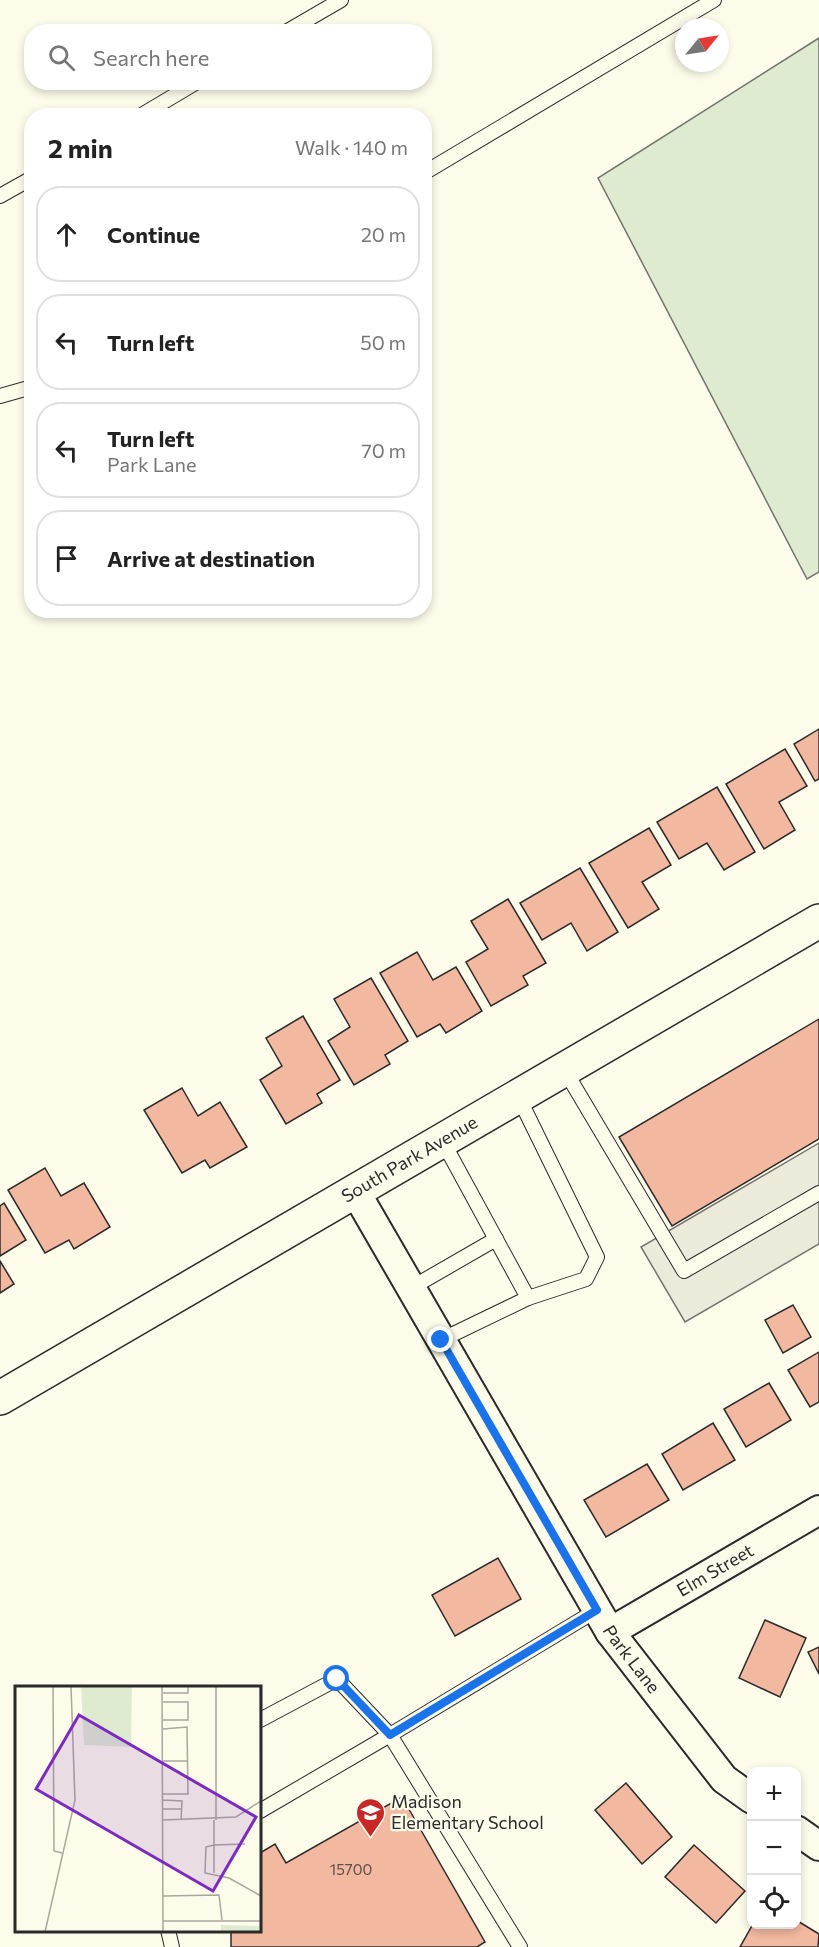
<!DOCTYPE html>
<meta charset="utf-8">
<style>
body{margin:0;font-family:Commissioner,sans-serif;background:#f6f6f6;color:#222}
.controls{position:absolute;right:18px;bottom:18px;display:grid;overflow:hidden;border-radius:12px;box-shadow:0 3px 9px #0003}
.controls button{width:54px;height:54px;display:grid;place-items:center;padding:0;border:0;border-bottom:2px solid #e0e0e0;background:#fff;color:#222;font:30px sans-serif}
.compass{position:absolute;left:675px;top:18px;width:54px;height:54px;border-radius:50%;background:#fff;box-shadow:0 3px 9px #0003;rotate:60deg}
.stop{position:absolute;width:18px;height:18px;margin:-14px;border:4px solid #1a73e8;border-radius:50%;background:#fff}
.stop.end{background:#1a73e8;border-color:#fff;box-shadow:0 2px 6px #0008}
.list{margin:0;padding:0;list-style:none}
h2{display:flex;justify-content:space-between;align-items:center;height:78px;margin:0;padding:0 24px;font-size:26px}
h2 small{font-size:20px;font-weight:400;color:#767676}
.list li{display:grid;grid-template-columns:39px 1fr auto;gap:18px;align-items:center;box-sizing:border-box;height:96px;margin:0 12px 12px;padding:0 12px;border:2px solid #e0e0e0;border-radius:24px}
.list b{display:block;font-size:22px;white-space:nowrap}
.list p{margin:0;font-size:20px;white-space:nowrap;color:#767676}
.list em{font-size:20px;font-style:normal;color:#767676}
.icon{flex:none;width:33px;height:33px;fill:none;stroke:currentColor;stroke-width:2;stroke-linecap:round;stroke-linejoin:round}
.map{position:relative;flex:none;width:819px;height:1947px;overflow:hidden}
.search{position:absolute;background:#fff;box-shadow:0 3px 9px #0003;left:24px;top:24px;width:408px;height:66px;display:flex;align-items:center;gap:15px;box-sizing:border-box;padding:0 21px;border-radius:24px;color:#767676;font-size:22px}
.panel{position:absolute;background:#fff;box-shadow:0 3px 9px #0003;left:24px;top:108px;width:408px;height:510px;border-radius:24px}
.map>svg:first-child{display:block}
.green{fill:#deebd1;stroke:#74746e;stroke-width:1.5}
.parking{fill:#eceadb;stroke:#74746e;stroke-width:1.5}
.building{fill:#f2b8a0;stroke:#2b2b2b;stroke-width:1.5}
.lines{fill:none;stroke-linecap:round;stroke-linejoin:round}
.lane-casing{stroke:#2b2b2b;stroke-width:16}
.street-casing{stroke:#2b2b2b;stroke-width:32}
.secondary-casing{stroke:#2b2b2b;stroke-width:36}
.lane{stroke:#fdfbea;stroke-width:14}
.street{stroke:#fdfbea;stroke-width:28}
.secondary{stroke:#fdfbea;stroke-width:33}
.route{stroke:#1a73e8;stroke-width:8}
.labels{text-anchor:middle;stroke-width:4.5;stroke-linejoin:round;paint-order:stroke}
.number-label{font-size:15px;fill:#5d4e48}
.street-label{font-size:18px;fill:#2b2b2b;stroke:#fdfbea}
.poi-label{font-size:18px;fill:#2b2b2b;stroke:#fdfbea;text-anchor:start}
.inset-road{fill:none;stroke:#a9a89e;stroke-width:1.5}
.view{fill:#7b2cbf;fill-opacity:0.15;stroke:#7b2cbf;stroke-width:3}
.inset-edge{fill:none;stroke:#2b2b2b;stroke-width:3}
</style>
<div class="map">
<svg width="819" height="1947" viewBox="0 0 819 1947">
<rect width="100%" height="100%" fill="#fdfbea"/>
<!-- green -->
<path class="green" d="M 819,38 L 819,572 L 807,579 L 598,178 Z"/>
<!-- parking -->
<path class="parking" d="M 819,1143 L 819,1244 L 685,1322 L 641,1247 Z"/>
<!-- building -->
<g class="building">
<path d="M 819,729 L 819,779 L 815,781 L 794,744 Z"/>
<path d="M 785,749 L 807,786 L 779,802 L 795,830 L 764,849 L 726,784 Z"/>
<path d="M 717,787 L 755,852 L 724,870 L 707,843 L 679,859 L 657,822 Z"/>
<path d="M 649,828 L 671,865 L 642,882 L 659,909 L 628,928 L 589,863 Z"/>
<path d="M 580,868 L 618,932 L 587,951 L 571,923 L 542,940 L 520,903 Z"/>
<path d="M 508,899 L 546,963 L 523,976 L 528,985 L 491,1006 L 466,962 L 488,949 L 471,921 Z"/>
<path d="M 417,952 L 433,980 L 456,967 L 482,1011 L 446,1033 L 440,1024 L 417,1037 L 380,973 Z"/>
<path d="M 371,978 L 408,1041 L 385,1055 L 390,1064 L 354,1085 L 328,1041 L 350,1027 L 334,999 Z"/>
<path d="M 303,1016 L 340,1080 L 317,1094 L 322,1103 L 286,1124 L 260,1080 L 282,1066 L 266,1038 Z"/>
<path d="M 819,1019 L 819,1139 L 672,1226 L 619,1137 Z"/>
<path d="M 182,1088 L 198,1116 L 220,1102 L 247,1147 L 210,1168 L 205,1160 L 182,1173 L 144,1110 Z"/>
<path d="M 45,1168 L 61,1196 L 84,1183 L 110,1227 L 74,1249 L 69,1240 L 45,1253 L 8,1190 Z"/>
<path d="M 4,1203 L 26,1240 L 0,1256 L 0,1206 Z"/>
<path d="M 0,1261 L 14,1284 L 0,1293 Z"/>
<path d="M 793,1305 L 811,1337 L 783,1353 L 765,1320 Z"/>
<path d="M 819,1352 L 819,1402 L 810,1407 L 788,1370 Z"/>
<path d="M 769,1383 L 791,1420 L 746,1447 L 724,1409 Z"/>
<path d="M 713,1423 L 735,1460 L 683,1490 L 662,1454 Z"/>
<path d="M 647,1464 L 669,1500 L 606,1537 L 584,1500 Z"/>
<path d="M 498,1558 L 521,1599 L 455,1636 L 432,1595 Z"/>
<path d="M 765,1620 L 806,1638 L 780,1697 L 739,1678 Z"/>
<path d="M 819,1647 L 819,1674 L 808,1652 Z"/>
<path d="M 626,1783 L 672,1837 L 642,1864 L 595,1810 Z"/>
<path d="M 402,1797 L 485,1942 L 477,1947 L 231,1947 L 231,1930 L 260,1930 L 260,1853 L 275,1844 L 286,1863 Z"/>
<path d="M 694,1845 L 745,1891 L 716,1923 L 665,1877 Z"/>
<path d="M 796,1920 L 819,1934 L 818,1947 L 740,1947 L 753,1924 L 796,1924 Z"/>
</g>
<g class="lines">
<defs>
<g id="lane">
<path d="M 286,32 L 341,0"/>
<path d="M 140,116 L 197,82"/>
<path d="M 424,173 L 714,0"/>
<path d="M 0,196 L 32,178"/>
<path d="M 0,396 L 32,387"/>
<path d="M 564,1069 L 684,1271 L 819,1193"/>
<path d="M 442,1140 L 528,1298"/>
<path d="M 411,1288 L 496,1239"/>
<path d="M 441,1340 L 528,1298 L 586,1279 L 597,1257 L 518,1096"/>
<path d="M 260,1720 L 337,1679 L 390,1735 L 597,1610"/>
<path d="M 260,1811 L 390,1735 L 520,1947"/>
<path d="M 168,1930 L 172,1947"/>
</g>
<g id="street">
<path id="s1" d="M 355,1191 L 610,1632 L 724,1779 L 752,1799"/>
<path id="s2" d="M 610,1632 L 819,1510"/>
<path d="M 796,1830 L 819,1846"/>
</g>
<g id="secondary">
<path id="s3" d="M 0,1398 L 819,921"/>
</g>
</defs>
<!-- lane casing -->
<use href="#lane" class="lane-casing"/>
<!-- street casing -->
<use href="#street" class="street-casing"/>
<!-- secondary casing -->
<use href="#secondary" class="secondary-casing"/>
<!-- lane -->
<use href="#lane" class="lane"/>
<!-- street -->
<use href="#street" class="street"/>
<!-- secondary -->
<use href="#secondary" class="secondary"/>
</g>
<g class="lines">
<!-- route -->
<path class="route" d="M 337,1679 L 390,1735 L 597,1610 L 441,1340"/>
</g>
<!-- icons -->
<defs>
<symbol id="school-pin" viewBox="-11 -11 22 30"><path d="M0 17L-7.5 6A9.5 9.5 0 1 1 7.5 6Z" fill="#c62828" stroke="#fdfbea"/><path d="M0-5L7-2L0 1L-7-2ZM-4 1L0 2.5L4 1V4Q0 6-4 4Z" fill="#fff"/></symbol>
</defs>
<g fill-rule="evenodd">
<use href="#school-pin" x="354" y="1796" width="33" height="45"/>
</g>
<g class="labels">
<!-- number labels -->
<g class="number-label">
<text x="351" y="1875">15700</text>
</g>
<!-- street labels -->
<g class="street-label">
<text dy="6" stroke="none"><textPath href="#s3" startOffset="474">South Park Avenue</textPath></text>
<text dy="6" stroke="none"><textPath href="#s2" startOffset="122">Elm Street</textPath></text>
<text dy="6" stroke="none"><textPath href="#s1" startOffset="544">Park Lane</textPath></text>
</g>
<!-- poi labels -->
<g class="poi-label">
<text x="391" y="1808">Madison<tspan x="391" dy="21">Elementary School</tspan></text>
</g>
</g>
<!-- overview -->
<g transform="translate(15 1686)">
<rect width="246" height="246" fill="#fdfbea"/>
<path d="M 66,0 L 117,0 L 116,61 L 69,59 ZM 206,239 L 246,240 L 246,246 L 206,246 Z" fill="#deebd1"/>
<path class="inset-road" d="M 38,0 L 39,165 L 47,167M 147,0 L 148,246M 201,0 L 201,134M 245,0 L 246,102M 148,7 L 173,7 L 173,0M 148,16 L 173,16 L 173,34 L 148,34M 148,75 L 172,75M 148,108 L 173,108 L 172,41 L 148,43M 148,114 L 167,115 L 166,134M 148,123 L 167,123M 148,134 L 221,131 L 246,115M 199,134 L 199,159 L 191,161 L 190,187 L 214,192 L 246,210M 199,187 L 199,159 L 230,158M 148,210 L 204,209 L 207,234M 148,235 L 246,235M 30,246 L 60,114 L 56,0"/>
<path class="view" d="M 64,29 L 241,131 L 198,205 L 21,103 Z"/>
<rect width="246" height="246" class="inset-edge"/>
</g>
</svg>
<div class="controls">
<button>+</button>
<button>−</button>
<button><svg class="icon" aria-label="locate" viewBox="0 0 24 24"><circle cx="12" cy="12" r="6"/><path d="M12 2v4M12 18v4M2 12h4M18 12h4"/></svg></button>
</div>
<svg class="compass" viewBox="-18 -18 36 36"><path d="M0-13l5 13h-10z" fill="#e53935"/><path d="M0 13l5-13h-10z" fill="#767676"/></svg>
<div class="stop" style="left:337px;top:1679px"></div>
<div class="stop end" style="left:441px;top:1340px"></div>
<div class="search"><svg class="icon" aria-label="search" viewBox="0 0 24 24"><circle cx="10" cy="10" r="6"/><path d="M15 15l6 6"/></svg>Search here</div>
<section class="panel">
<h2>2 min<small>Walk · 140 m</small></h2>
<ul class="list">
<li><svg class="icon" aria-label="ahead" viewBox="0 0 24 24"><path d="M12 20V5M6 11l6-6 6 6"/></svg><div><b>Continue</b></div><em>20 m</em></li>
<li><svg class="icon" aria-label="left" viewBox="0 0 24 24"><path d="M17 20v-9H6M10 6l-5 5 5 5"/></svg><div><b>Turn left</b></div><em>50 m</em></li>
<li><svg class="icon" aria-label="left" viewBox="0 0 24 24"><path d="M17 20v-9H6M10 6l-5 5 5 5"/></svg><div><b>Turn left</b><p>Park Lane</p></div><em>70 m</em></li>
<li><svg class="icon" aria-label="arrive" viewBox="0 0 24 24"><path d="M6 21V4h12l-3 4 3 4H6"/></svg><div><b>Arrive at destination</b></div></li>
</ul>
</section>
</div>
